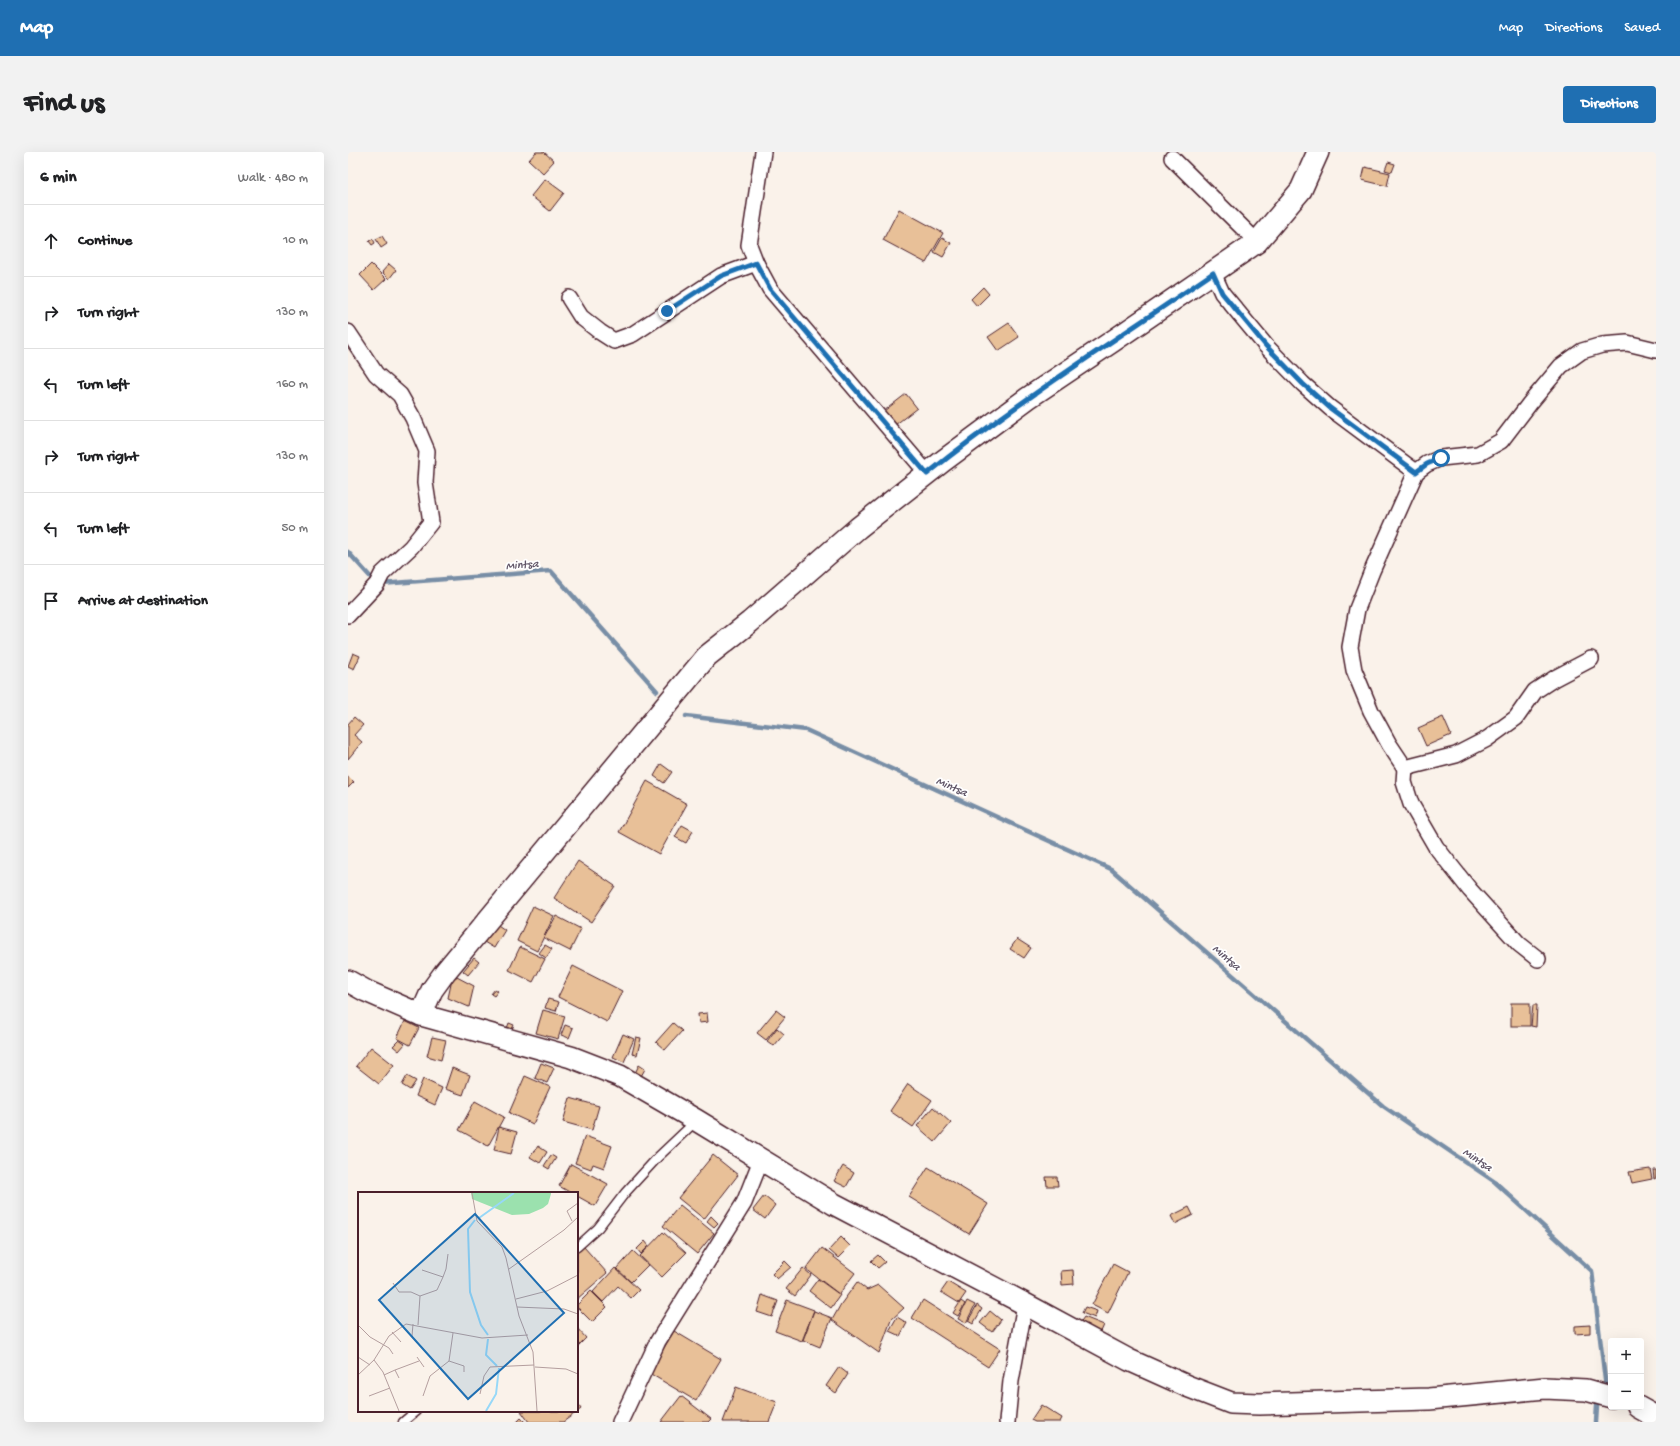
<!DOCTYPE html>
<meta charset="utf-8">
<style>
body{margin:0;font-family:"Gochi Hand",sans-serif;background:#f2f2f2;color:#202124}
.controls{position:absolute;right:12px;bottom:12px;display:grid;overflow:hidden;border-radius:4px;box-shadow:0 4px 16px #0002}
.controls button{width:36px;height:36px;display:grid;place-items:center;padding:0;border:0;border-bottom:1px solid #e0e0e0;background:#fff;color:#202124;font:20px sans-serif}
.stop{position:absolute;width:12px;height:12px;margin:-9px;border:3px solid #1f6fb2;border-radius:50%;background:#fff}
.stop.end{background:#1f6fb2;border-color:#fff;box-shadow:0 1px 4px #0008}
.list{margin:0;padding:0;list-style:none}
h2{display:flex;justify-content:space-between;align-items:center;height:52px;margin:0;padding:0 16px;font-size:17px}
h2 small{font-size:13px;font-weight:400;color:#757577}
.list li{display:grid;grid-template-columns:26px 1fr auto;gap:12px;align-items:center;box-sizing:border-box;height:72px;padding:0 16px;border-top:1px solid #e0e0e0}
.list b{display:block;font-size:15px;white-space:nowrap}
.list em{font-size:13px;font-style:normal;color:#757577}
.icon{flex:none;width:22px;height:22px;fill:none;stroke:currentColor;stroke-width:2;stroke-linecap:round;stroke-linejoin:round}
.map{position:relative;flex:none;width:1308px;height:1270px;overflow:hidden;border-radius:4px}
header{display:flex;align-items:center;gap:24px;box-sizing:border-box;height:56px;padding:0 20px;background:#1f6fb2;color:#fff}
header strong{font-size:19px}
nav{display:flex;gap:22px;margin-inline-start:auto;font-size:14px}
.intro{display:flex;align-items:center;justify-content:space-between;box-sizing:border-box;height:96px;padding:0 24px}
h1{margin:0;font-size:28px}
.button{padding:10px 18px;border-radius:4px;background:#1f6fb2;color:#fff;font-size:14px;font-weight:700}
main{display:flex;gap:24px;padding:0 24px}
aside{flex:1;background:#fff;border-radius:4px;box-shadow:0 4px 16px #0002}
.map>svg:first-child{display:block}
.lines{fill:none;stroke-linecap:round;stroke-linejoin:round}
.stream{stroke:#788ea6;stroke-width:4.5}
.building{fill:#e8c098;stroke:#4a1f2b}
.lane-casing{stroke:#4a1f2b;stroke-width:11}
.street-casing{stroke:#4a1f2b;stroke-width:18}
.secondary-casing{stroke:#4a1f2b;stroke-width:24}
.lane{stroke:#fff;stroke-width:8}
.street{stroke:#fff;stroke-width:15}
.secondary{stroke:#fff;stroke-width:21}
.route{stroke:#1f6fb2;stroke-width:5}
.labels{text-anchor:middle;stroke-width:3.5;stroke-linejoin:round;paint-order:stroke}
.water-label{font-size:12px;font-style:italic;fill:#615668;stroke:#fff}
.inset-river{fill:none;stroke:#97d8f8;stroke-width:2}
.inset-road{fill:none;stroke:#b49e9e;stroke-width:1}
.view{fill:#1f6fb2;fill-opacity:0.15;stroke:#1f6fb2;stroke-width:2}
.inset-edge{fill:none;stroke:#4a1f2b;stroke-width:2}
</style>
<header>
<strong>Map</strong>
<nav><a>Map</a><a>Directions</a><a>Saved</a></nav>
</header>
<div class="intro"><h1>Find us</h1><a class="button">Directions</a></div>
<main>
<aside>
<h2>6 min<small>Walk · 480 m</small></h2>
<ul class="list">
<li><svg class="icon" aria-label="ahead" viewBox="0 0 24 24"><path d="M12 20V5M6 11l6-6 6 6"/></svg><div><b>Continue</b></div><em>10 m</em></li>
<li><svg class="icon" aria-label="right" viewBox="0 0 24 24"><path d="M7 20v-9h11M14 6l5 5-5 5"/></svg><div><b>Turn right</b></div><em>130 m</em></li>
<li><svg class="icon" aria-label="left" viewBox="0 0 24 24"><path d="M17 20v-9H6M10 6l-5 5 5 5"/></svg><div><b>Turn left</b></div><em>160 m</em></li>
<li><svg class="icon" aria-label="right" viewBox="0 0 24 24"><path d="M7 20v-9h11M14 6l5 5-5 5"/></svg><div><b>Turn right</b></div><em>130 m</em></li>
<li><svg class="icon" aria-label="left" viewBox="0 0 24 24"><path d="M17 20v-9H6M10 6l-5 5 5 5"/></svg><div><b>Turn left</b></div><em>50 m</em></li>
<li><svg class="icon" aria-label="arrive" viewBox="0 0 24 24"><path d="M6 21V4h12l-3 4 3 4H6"/></svg><div><b>Arrive at destination</b></div></li>
</ul>
</aside>
<div class="map">
<svg width="1308" height="1270" viewBox="0 0 1308 1270">
<rect width="100%" height="100%" fill="#faf2ea"/>
<filter id="ink" filterUnits="userSpaceOnUse"><feTurbulence type="fractalNoise" baseFrequency=".025" numOctaves="2"/><feDisplacementMap in="SourceGraphic" scale="8" xChannelSelector="R" yChannelSelector="G"/><feConvolveMatrix kernelMatrix="1 2 1 2 8 2 1 2 1" color-interpolation-filters="sRGB"/></filter>
<g filter="url(#ink)">
<g class="lines">
<!-- stream -->
<g class="stream">
<path d="M 0,400 L 27,430"/>
<path d="M 33,432 L 203,419 L 309,539"/>
<path d="M 338,564 L 458,578 L 763,717 L 1035,954 L 1147,1030 L 1244,1119 L 1258,1236"/>
<path d="M 1248,1270 L 1249,1254"/>
</g>
</g>
<!-- building -->
<g class="building">
<path d="M 188,0 L 196,0 L 206,9 L 195,21 L 181,8 Z"/>
<path d="M 1040,10 L 1047,12 L 1044,20 L 1037,18 Z"/>
<path d="M 1017,15 L 1042,21 L 1039,34 L 1014,28 Z"/>
<path d="M 197,27 L 216,41 L 202,59 L 183,44 Z"/>
<path d="M 551,57 L 595,81 L 578,111 L 535,88 Z"/>
<path d="M 34,84 L 39,92 L 33,96 L 28,87 Z"/>
<path d="M 594,86 L 603,91 L 595,105 L 586,100 Z"/>
<path d="M 25,87 L 27,91 L 24,93 L 21,89 Z"/>
<path d="M 23,112 L 38,127 L 26,138 L 12,123 Z"/>
<path d="M 41,112 L 48,118 L 41,127 L 34,120 Z"/>
<path d="M 635,135 L 641,142 L 629,154 L 623,147 Z"/>
<path d="M 661,171 L 671,185 L 650,199 L 640,185 Z"/>
<path d="M 558,242 L 569,256 L 547,273 L 536,259 Z"/>
<path d="M 5,501 L 12,504 L 6,517 L 0,514 Z"/>
<path d="M 6,565 L 15,573 L 6,583 L 14,590 L 0,607 L 0,572 Z"/>
<path d="M 1095,565 L 1103,583 L 1078,594 L 1070,576 Z"/>
<path d="M 313,612 L 324,620 L 316,631 L 306,624 Z"/>
<path d="M 0,624 L 6,630 L 0,636 Z"/>
<path d="M 299,629 L 339,652 L 311,702 L 271,680 Z"/>
<path d="M 334,673 L 345,679 L 338,691 L 327,685 Z"/>
<path d="M 230,709 L 267,734 L 243,770 L 206,746 Z"/>
<path d="M 185,754 L 206,764 L 189,799 L 169,789 Z"/>
<path d="M 208,764 L 233,777 L 222,799 L 196,786 Z"/>
<path d="M 147,771 L 157,778 L 146,796 L 136,790 Z"/>
<path d="M 669,787 L 683,796 L 676,806 L 662,797 Z"/>
<path d="M 197,793 L 204,797 L 198,806 L 191,801 Z"/>
<path d="M 172,795 L 197,807 L 185,830 L 161,818 Z"/>
<path d="M 126,806 L 131,810 L 120,823 L 115,819 Z"/>
<path d="M 225,814 L 274,839 L 259,870 L 210,845 Z"/>
<path d="M 105,823 L 126,834 L 121,855 L 100,846 Z"/>
<path d="M 147,837 L 150,839 L 146,844 L 143,842 Z"/>
<path d="M 200,847 L 211,850 L 208,859 L 197,856 Z"/>
<rect x="1163" y="851" width="19" height="23"/>
<path d="M 1185,853 L 1189,853 L 1188,875 L 1183,874 Z"/>
<path d="M 195,858 L 217,864 L 210,887 L 188,881 Z"/>
<path d="M 428,858 L 437,865 L 418,888 L 409,881 Z"/>
<path d="M 359,861 L 360,870 L 351,871 L 350,862 Z"/>
<path d="M 57,869 L 71,876 L 62,893 L 49,886 Z"/>
<path d="M 161,871 L 166,873 L 162,881 L 158,879 Z"/>
<path d="M 325,871 L 334,879 L 317,898 L 308,890 Z"/>
<path d="M 217,873 L 225,876 L 221,886 L 213,883 Z"/>
<path d="M 429,876 L 436,882 L 426,894 L 419,889 Z"/>
<path d="M 275,882 L 286,887 L 276,910 L 265,905 Z"/>
<path d="M 84,885 L 98,888 L 93,908 L 79,904 Z"/>
<path d="M 288,885 L 293,886 L 289,903 L 284,902 Z"/>
<path d="M 51,888 L 57,892 L 51,899 L 45,894 Z"/>
<path d="M 23,895 L 46,913 L 31,932 L 8,914 Z"/>
<path d="M 193,911 L 206,916 L 199,931 L 187,926 Z"/>
<path d="M 291,913 L 297,917 L 292,926 L 286,923 Z"/>
<path d="M 104,916 L 122,923 L 115,943 L 97,937 Z"/>
<path d="M 59,924 L 68,929 L 62,938 L 54,933 Z"/>
<path d="M 177,924 L 202,935 L 185,972 L 161,961 Z"/>
<path d="M 75,927 L 94,936 L 87,953 L 68,944 Z"/>
<path d="M 560,932 L 584,948 L 565,975 L 542,959 Z"/>
<path d="M 222,946 L 251,954 L 244,978 L 215,970 Z"/>
<path d="M 127,949 L 156,965 L 140,994 L 111,978 Z"/>
<path d="M 585,955 L 603,971 L 587,990 L 569,974 Z"/>
<path d="M 151,975 L 169,980 L 163,1002 L 146,998 Z"/>
<path d="M 237,984 L 264,994 L 256,1016 L 245,1012 L 243,1017 L 227,1011 Z"/>
<path d="M 190,994 L 199,1000 L 192,1011 L 182,1005 Z"/>
<path d="M 203,1003 L 208,1006 L 201,1017 L 196,1014 Z"/>
<path d="M 365,1003 L 390,1023 L 356,1067 L 330,1046 Z"/>
<path d="M 223,1012 L 260,1032 L 247,1054 L 229,1044 L 229,1041 L 223,1041 L 211,1034 Z"/>
<path d="M 495,1014 L 506,1021 L 498,1035 L 486,1029 Z"/>
<path d="M 580,1015 L 640,1052 L 621,1082 L 561,1045 Z"/>
<path d="M 1302,1017 L 1304,1027 L 1284,1031 L 1281,1020 Z"/>
<path d="M 1305,1018 L 1308,1018 L 1308,1026 L 1306,1027 Z"/>
<path d="M 698,1025 L 709,1025 L 710,1034 L 699,1034 Z"/>
<path d="M 416,1044 L 427,1053 L 417,1067 L 405,1058 Z"/>
<path d="M 332,1053 L 366,1081 L 349,1102 L 315,1074 Z"/>
<path d="M 841,1055 L 845,1063 L 827,1072 L 823,1064 Z"/>
<path d="M 363,1064 L 370,1071 L 366,1075 L 359,1069 Z"/>
<path d="M 315,1080 L 338,1101 L 314,1125 L 292,1104 Z"/>
<path d="M 493,1085 L 502,1094 L 490,1106 L 481,1098 Z"/>
<path d="M 297,1089 L 301,1094 L 293,1102 L 289,1097 Z"/>
<path d="M 236,1095 L 259,1121 L 229,1147 L 229,1101 Z"/>
<path d="M 474,1096 L 507,1121 L 491,1142 L 458,1117 Z"/>
<path d="M 285,1099 L 300,1113 L 283,1130 L 269,1117 Z"/>
<path d="M 530,1103 L 537,1110 L 530,1116 L 523,1109 Z"/>
<path d="M 437,1109 L 443,1115 L 429,1127 L 424,1122 Z"/>
<path d="M 765,1112 L 780,1120 L 760,1161 L 744,1153 Z"/>
<path d="M 267,1116 L 291,1138 L 283,1146 L 270,1134 L 255,1150 L 245,1140 Z"/>
<path d="M 455,1116 L 463,1123 L 447,1144 L 438,1137 Z"/>
<path d="M 725,1118 L 726,1132 L 714,1133 L 713,1119 Z"/>
<path d="M 470,1127 L 492,1143 L 483,1156 L 461,1139 Z"/>
<path d="M 509,1130 L 519,1138 L 530,1133 L 556,1156 L 543,1168 L 531,1201 L 484,1168 L 493,1152 Z"/>
<path d="M 600,1130 L 618,1141 L 611,1151 L 593,1140 Z"/>
<path d="M 243,1139 L 259,1155 L 244,1170 L 229,1155 L 229,1153 Z"/>
<path d="M 414,1143 L 430,1149 L 424,1165 L 409,1160 Z"/>
<path d="M 439,1148 L 466,1158 L 454,1189 L 427,1179 Z"/>
<path d="M 575,1148 L 652,1197 L 640,1215 L 564,1166 Z"/>
<path d="M 613,1149 L 617,1152 L 610,1164 L 605,1161 Z"/>
<path d="M 619,1149 L 627,1153 L 618,1171 L 610,1167 Z"/>
<path d="M 629,1153 L 634,1157 L 625,1172 L 620,1169 Z"/>
<path d="M 737,1155 L 749,1159 L 747,1166 L 734,1161 Z"/>
<path d="M 466,1159 L 484,1166 L 472,1195 L 455,1188 Z"/>
<path d="M 642,1159 L 653,1168 L 644,1180 L 632,1171 Z"/>
<path d="M 549,1165 L 559,1171 L 552,1184 L 541,1179 Z"/>
<path d="M 736,1165 L 756,1173 L 751,1184 L 731,1172 Z"/>
<path d="M 1242,1173 L 1242,1181 L 1227,1182 L 1227,1174 Z"/>
<path d="M 229,1176 L 238,1186 L 229,1195 Z"/>
<path d="M 326,1179 L 373,1207 L 348,1249 L 301,1221 Z"/>
<path d="M 491,1215 L 500,1222 L 488,1241 L 478,1234 Z"/>
<path d="M 388,1235 L 429,1250 L 421,1270 L 375,1270 Z"/>
<path d="M 333,1244 L 363,1267 L 360,1270 L 313,1270 Z"/>
<path d="M 229,1251 L 233,1257 L 215,1270 L 181,1270 L 173,1259 L 229,1259 Z"/>
<path d="M 693,1253 L 714,1266 L 712,1270 L 687,1270 L 683,1268 Z"/>
<path d="M 173,1266 L 177,1270 L 169,1270 Z"/>
</g>
<g class="lines">
<defs>
<g id="lane">
<path d="M 229,1095 L 250,1076 L 277,1041 L 310,1005 L 348,969"/>
<path d="M 55,1270 L 68,1259"/>
</g>
<g id="street">
<path d="M 415,0 L 401,93 L 408,111 L 422,137 L 579,321"/>
<path d="M 824,6 L 909,90"/>
<path d="M 865,121 L 874,141 L 918,194 L 955,232 L 982,256 L 1068,320 L 1024,419 L 1009,457 L 1002,495 L 1006,518 L 1023,559 L 1041,592 L 1057,616 L 1108,603 L 1139,587 L 1168,566 L 1187,539 L 1207,526 L 1243,507"/>
<path d="M 221,146 L 233,165 L 252,180 L 266,189 L 285,182 L 373,124 L 408,111"/>
<path d="M 0,180 L 28,222 L 52,243 L 65,266 L 79,299 L 77,331 L 83,370 L 63,395 L 34,422 L 29,432 L 0,463"/>
<path d="M 1068,320 L 1079,312 L 1093,306 L 1130,302 L 1153,289 L 1182,251 L 1213,214 L 1234,199 L 1254,193 L 1279,191 L 1308,198"/>
<path d="M 1057,616 L 1056,630 L 1063,652 L 1088,695 L 1122,738 L 1171,792 L 1190,807"/>
<path d="M 272,1270 L 310,1189 L 396,1051 L 413,1008"/>
<path d="M 659,1270 L 663,1229 L 677,1152"/>
</g>
<g id="secondary">
<path d="M 0,829 L 18,839 L 73,863 L 223,905 L 272,924 L 348,968 L 486,1052 L 677,1152 L 781,1208 L 839,1234 L 883,1251 L 911,1252 L 1081,1247 L 1197,1236 L 1238,1238 L 1263,1245"/>
<path d="M 73,863 L 84,838 L 97,820 L 359,504 L 402,470 L 510,376 L 595,309 L 680,246 L 765,189 L 909,90 L 953,38 L 970,0"/>
<path d="M 1290,1255 L 1308,1265"/>
</g>
</defs>
<!-- lane casing -->
<use href="#lane" class="lane-casing"/>
<!-- street casing -->
<use href="#street" class="street-casing"/>
<!-- secondary casing -->
<use href="#secondary" class="secondary-casing"/>
<!-- lane -->
<use href="#lane" class="lane"/>
<!-- street -->
<use href="#street" class="street"/>
<!-- secondary -->
<use href="#secondary" class="secondary"/>
</g>
</g>
<g class="lines" filter="url(#ink)">
<!-- route -->
<path class="route" d="M 319,159 L 373,124 L 408,111 L 422,137 L 579,322 C 670,249 769,187 865,121 L 874,141 L 918,194 L 955,232 L 982,256 L 1068,320 L 1079,312 L 1093,306"/>
</g>
<g class="labels">
<!-- water labels -->
<g class="water-label">
<text transform="translate(174 412) rotate(-4)" y="4">Mintsa</text>
<text transform="translate(604 634) rotate(24)" y="4">Mintsa</text>
<text transform="translate(879 805) rotate(41)" y="4">Mintsa</text>
<text transform="translate(1130 1007) rotate(34)" y="4">Mintsa</text>
</g>
</g>
<!-- overview -->
<g transform="translate(10 1040)">
<rect width="220" height="220" fill="#faf2ea"/>
<path d="M 113,1 L 193,1 L 193,2 L 190,12 L 185,16 L 171,22 L 154,23 L 114,7 Z" fill="#9be1ae"/>
<path class="inset-river" d="M 121,26 L 156,1M 117,28 L 110,37 L 112,100 L 123,133 L 130,143M 130,147 L 128,163 L 139,174M 128,219 L 138,202 L 141,176"/>
<path class="inset-road" d="M 114,1 L 119,29 L 144,55 L 148,66 L 161,124 L 175,160 L 179,219M 214,29 L 209,19 L 220,11M 151,77 L 206,38 L 220,25M 85,85 L 88,77 L 90,62M 35,91 L 41,100 L 53,100 L 62,104M 158,107 L 189,99 L 220,83M 159,115 L 206,117 L 220,122M 0,133 L 12,145 L 31,156 L 35,162M 60,133 L 62,104 L 79,98 L 85,85 L 64,78M 34,140 L 43,150M 54,144 L 55,132M 0,165 L 12,173M 59,165 L 66,175M 16,168 L 25,180 L 41,219M 91,169 L 106,174 L 106,180M 177,175 L 208,177 L 220,182M 0,183 L 16,168 L 31,144 L 48,132 L 124,146 L 170,143M 26,183 L 37,178M 41,186 L 37,178 L 61,169M 122,202 L 126,184 L 132,175 L 176,173M 11,204 L 32,196M 65,204 L 72,184 L 91,169 L 95,141"/>
<path class="view" d="M 117,22 L 206,121 L 110,207 L 21,108 Z"/>
<rect width="220" height="220" class="inset-edge"/>
</g>
</svg>
<div class="controls">
<button>+</button>
<button>−</button>
</div>
<div class="stop" style="left:1093px;top:306px"></div>
<div class="stop end" style="left:319px;top:159px"></div>
</div>
</main>
